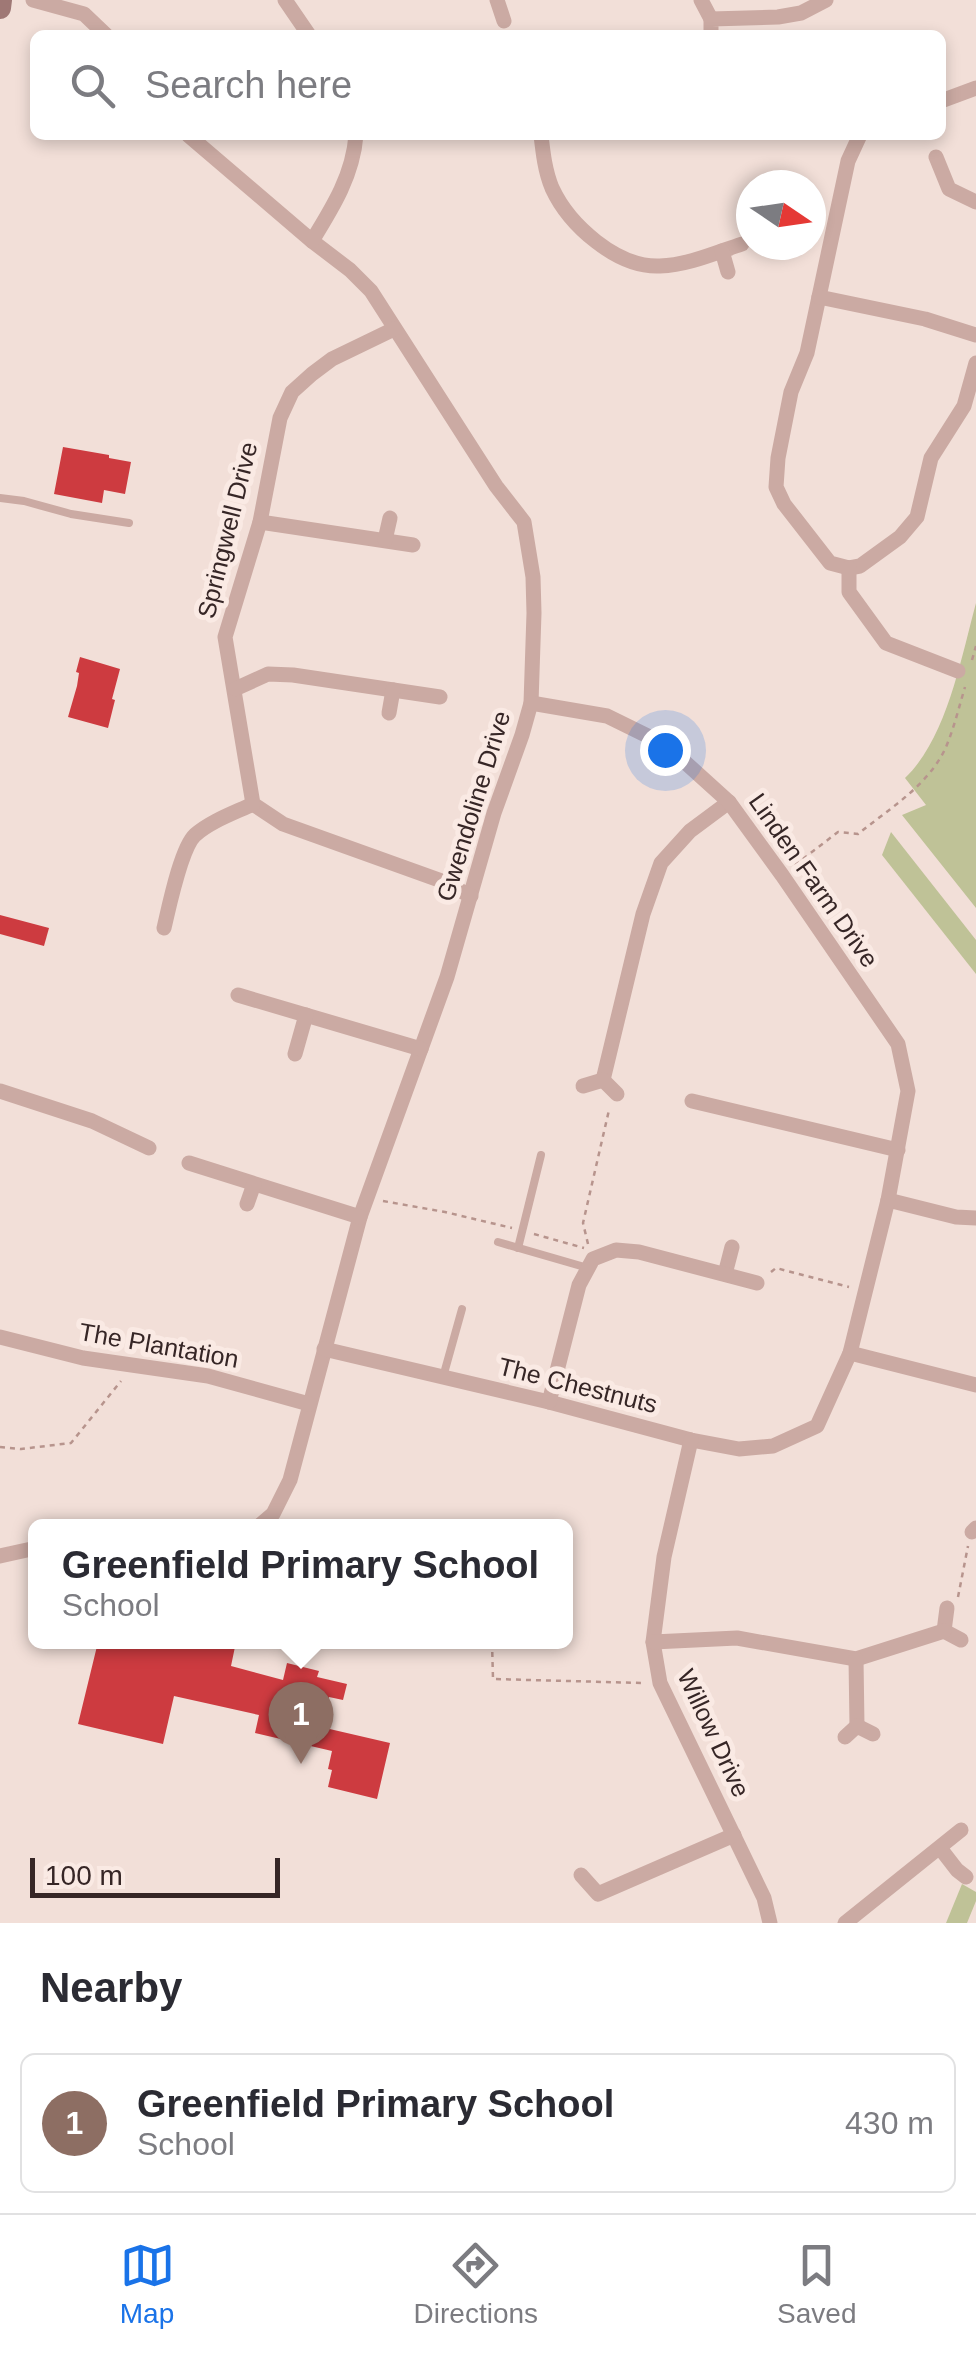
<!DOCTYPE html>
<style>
body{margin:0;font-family:Helvetica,sans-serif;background:#f2f2f3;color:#2b2b33}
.compass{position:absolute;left:736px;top:170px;width:90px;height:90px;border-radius:50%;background:#fff;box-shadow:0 5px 15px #0003;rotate:103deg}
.scale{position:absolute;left:30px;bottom:25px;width:250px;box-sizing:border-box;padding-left:10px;border:5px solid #362626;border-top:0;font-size:28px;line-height:35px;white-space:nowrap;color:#362626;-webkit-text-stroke:8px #faeae4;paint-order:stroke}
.you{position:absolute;left:665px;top:750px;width:35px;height:35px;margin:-25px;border:8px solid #fff;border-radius:50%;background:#1a73e8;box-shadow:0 0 0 15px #1a73e833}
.badge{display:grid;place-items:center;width:65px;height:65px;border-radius:50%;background:#1a73e8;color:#fff;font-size:32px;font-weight:700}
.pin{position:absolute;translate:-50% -82px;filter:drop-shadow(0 2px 5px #0008)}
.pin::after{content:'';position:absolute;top:52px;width:35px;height:30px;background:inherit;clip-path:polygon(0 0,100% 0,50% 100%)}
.popup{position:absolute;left:28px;top:1519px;width:545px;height:130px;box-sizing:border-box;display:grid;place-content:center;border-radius:15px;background:#fff;filter:drop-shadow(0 2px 8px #0005);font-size:32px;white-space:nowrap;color:#7c7c81}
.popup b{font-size:38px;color:#2b2b33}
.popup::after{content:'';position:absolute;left:50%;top:100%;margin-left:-20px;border:20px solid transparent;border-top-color:#fff}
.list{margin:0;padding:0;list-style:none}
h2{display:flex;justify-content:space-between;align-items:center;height:130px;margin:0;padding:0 40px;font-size:42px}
h2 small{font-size:32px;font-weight:400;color:#7c7c81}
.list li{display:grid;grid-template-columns:65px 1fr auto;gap:30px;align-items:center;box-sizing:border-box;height:140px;margin:0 20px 20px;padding:0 20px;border:2px solid #e1e1e2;border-radius:15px}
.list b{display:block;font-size:38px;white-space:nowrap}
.list p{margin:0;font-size:32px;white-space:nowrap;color:#7c7c81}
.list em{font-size:32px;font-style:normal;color:#7c7c81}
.icon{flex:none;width:55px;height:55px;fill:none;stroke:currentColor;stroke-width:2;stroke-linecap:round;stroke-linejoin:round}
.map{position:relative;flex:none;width:976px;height:1923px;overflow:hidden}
.search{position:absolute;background:#fff;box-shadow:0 5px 15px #0003;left:30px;right:30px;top:30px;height:110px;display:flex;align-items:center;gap:25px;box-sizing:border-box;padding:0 35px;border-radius:15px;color:#7c7c81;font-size:38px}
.sheet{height:290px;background:#fff}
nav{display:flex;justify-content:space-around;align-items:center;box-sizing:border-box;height:140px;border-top:2px solid #e1e1e2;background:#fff;font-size:28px;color:#7c7c81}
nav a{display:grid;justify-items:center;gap:5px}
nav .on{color:#1a73e8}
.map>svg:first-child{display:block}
.green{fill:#bfc297}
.building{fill:#cd3b40}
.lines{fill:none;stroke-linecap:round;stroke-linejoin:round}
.path{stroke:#b7948d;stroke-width:2.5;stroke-dasharray:5 5;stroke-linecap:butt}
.lane{stroke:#cbaaa3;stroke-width:8}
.street{stroke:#cbaaa3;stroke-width:15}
.secondary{stroke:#9f7875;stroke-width:22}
.labels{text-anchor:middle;stroke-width:10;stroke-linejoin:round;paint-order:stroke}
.street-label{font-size:25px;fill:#362626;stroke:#faeae4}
</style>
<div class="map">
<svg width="976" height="1923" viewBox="0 0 976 1923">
<rect width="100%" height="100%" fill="#f2dfd8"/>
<!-- green -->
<g class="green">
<path d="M 976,603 L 976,908 L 902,815 L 926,805 L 905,778 C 947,738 961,658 976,603 Z"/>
<path d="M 891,832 L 976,940 L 976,974 L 882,855 Z"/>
<path d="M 962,1884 L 976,1892 L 976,1901 L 967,1923 L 946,1923 Z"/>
</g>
<!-- building -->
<g class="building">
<path d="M 63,447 L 109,455 L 109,458 L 131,462 L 125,494 L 104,490 L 102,503 L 54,494 Z"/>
<path d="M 80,657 L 120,669 L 112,699 L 115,700 L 108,728 L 68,717 L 77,686 L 79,673 L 76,672 Z"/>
<path d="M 0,915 L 49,928 L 44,946 L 0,934 Z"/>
<path d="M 98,1642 L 236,1642 L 231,1666 L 283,1680 L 287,1663 L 319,1671 L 317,1677 L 347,1684 L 343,1700 L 329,1697 L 321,1727 L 390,1743 L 377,1799 L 328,1787 L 332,1770 L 328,1769 L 332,1751 L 255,1733 L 259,1715 L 174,1696 L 163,1744 L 78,1724 Z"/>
</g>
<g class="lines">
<!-- path -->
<g class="path">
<path d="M 972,660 L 976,646"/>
<path d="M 795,865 L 838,832 L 858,834 C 889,809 929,785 946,747 C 954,728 959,707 965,687"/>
<path d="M 383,1201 L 445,1212 L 512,1228"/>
<path d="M 534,1234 L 584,1248"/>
<path d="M 588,1244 L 583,1223 L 609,1110"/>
<path d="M 771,1272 L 776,1268 L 849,1287"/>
<path d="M 0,1447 L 21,1449 L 71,1443 L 121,1381"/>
<path d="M 958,1597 L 968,1546"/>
<path d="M 492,1642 L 493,1679 L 643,1683"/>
</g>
<!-- lane -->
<g class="lane">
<path d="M 0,498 L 24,501 L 71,514 L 129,523"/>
<path d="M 498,1242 L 588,1268"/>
<path d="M 518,1248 L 541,1155"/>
<path d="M 443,1377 L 462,1309"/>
</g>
<!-- street -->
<g class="street">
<path d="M 33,0 L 84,14 L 106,35"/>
<path d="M 285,0 L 309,35"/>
<path d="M 497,0 L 504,21"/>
<path d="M 701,0 L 711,19"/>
<path d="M 711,35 L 711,19 L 778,17 L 801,13 L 826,0"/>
<path d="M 941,101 L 976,88"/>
<path d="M 188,135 L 312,241 L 350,270 L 371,291 L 496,486 L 524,522 L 533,577 L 534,613 L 531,703 L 522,735 L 494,813 L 447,977 L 360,1217 L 290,1480 L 273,1514 L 259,1526"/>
<path d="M 541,135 C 543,153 545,171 552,188 C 569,225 617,268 660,266 C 688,265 715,253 742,244"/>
<path d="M 860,135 L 848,161 L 807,353 L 791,392 L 778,458 L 776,487 L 784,504 L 830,563 L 849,568 L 860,566 L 900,537 L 917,517 L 931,458 L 964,406 L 976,363"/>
<path d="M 936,157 L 949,189 L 976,202"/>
<path d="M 312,241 C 333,207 353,175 356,135"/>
<path d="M 722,251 L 728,272"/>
<path d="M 819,297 L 925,319 L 976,335"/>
<path d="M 394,329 L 332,359 L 312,374 L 292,392 L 280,418 L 260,522 L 225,637 L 253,804 L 283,824 L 439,880 L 471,896"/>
<path d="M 260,522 L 413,545"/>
<path d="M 385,540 L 390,518"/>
<path d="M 849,568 L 849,592 L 886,643 L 958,671"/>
<path d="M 235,689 L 268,674 L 293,675 L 440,697"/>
<path d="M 389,713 L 393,690"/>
<path d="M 164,928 C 169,907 181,848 195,835 C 211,821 234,813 253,804"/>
<path d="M 238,995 L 421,1049"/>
<path d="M 295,1054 L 306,1015"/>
<path d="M 603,1080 L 643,914 L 661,863 L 690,831 L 729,802"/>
<path d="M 583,1086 L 603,1080 L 617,1094"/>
<path d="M 0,1091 L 92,1121 L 149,1148"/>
<path d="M 692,1101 L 898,1150"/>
<path d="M 189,1163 L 360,1217"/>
<path d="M 888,1200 L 956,1217 L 976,1218"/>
<path d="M 247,1204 L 254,1184"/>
<path d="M 725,1274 L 732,1247"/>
<path d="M 0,1337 L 83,1358 L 208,1376 L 309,1404"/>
<path d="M 324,1349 L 549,1402 L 691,1440 L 739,1449 L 773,1446 L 817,1426 L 850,1353 L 888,1200 L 908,1091 L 898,1044 L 782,875 L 729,802 L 666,745 L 607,716 L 531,703"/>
<path d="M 850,1353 L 976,1385"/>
<path d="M 549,1402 L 579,1285 L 593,1259 L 616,1250 L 639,1252 L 757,1283"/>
<path d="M 691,1440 L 664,1557 L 653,1642 L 660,1683 L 764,1898 L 770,1923"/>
<path d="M 972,1532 L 976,1528"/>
<path d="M 0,1556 L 36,1548"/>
<path d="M 947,1608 L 944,1631 L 961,1640"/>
<path d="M 653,1642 L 737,1638 L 856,1659 L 944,1631"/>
<path d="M 856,1659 L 857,1726"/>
<path d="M 845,1737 L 857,1726 L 873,1734"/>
<path d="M 940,1848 L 957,1870 L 966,1877"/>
<path d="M 581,1875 L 598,1894 L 734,1835"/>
<path d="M 845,1923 L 961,1830"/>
</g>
<!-- secondary -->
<path class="secondary" d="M 0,8 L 1,0"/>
</g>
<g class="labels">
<!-- street labels -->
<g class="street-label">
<text transform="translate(227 530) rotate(-76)" y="9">Springwell Drive</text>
<text transform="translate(473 806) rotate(-73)" y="9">Gwendoline Drive</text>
<text transform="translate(814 880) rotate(55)" y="9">Linden Farm Drive</text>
<text transform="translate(159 1345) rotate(10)" y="9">The Plantation</text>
<text transform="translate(578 1385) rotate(14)" y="9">The Chestnuts</text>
<text transform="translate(714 1733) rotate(65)" y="9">Willow Drive</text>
</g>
</g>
</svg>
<svg class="compass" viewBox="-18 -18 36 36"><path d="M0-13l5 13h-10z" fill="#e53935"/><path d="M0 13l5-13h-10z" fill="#7c7c81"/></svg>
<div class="scale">100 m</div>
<div class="you"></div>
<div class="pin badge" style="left:301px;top:1764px;background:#8d6e63">1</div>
<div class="popup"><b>Greenfield Primary School</b>School</div>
<div class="search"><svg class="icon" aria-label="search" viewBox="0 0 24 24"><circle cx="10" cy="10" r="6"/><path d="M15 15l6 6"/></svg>Search here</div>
</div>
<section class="sheet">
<h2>Nearby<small></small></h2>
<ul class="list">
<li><span class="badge" style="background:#8d6e63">1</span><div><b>Greenfield Primary School</b><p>School</p></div><em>430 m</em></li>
</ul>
</section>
<nav>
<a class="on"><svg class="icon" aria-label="map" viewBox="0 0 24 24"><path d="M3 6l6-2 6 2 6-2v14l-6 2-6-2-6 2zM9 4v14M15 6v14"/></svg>Map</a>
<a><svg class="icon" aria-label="directions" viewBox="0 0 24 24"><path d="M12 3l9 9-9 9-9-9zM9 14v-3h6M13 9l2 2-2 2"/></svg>Directions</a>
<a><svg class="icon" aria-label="saved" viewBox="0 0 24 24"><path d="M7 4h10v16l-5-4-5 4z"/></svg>Saved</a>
</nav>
